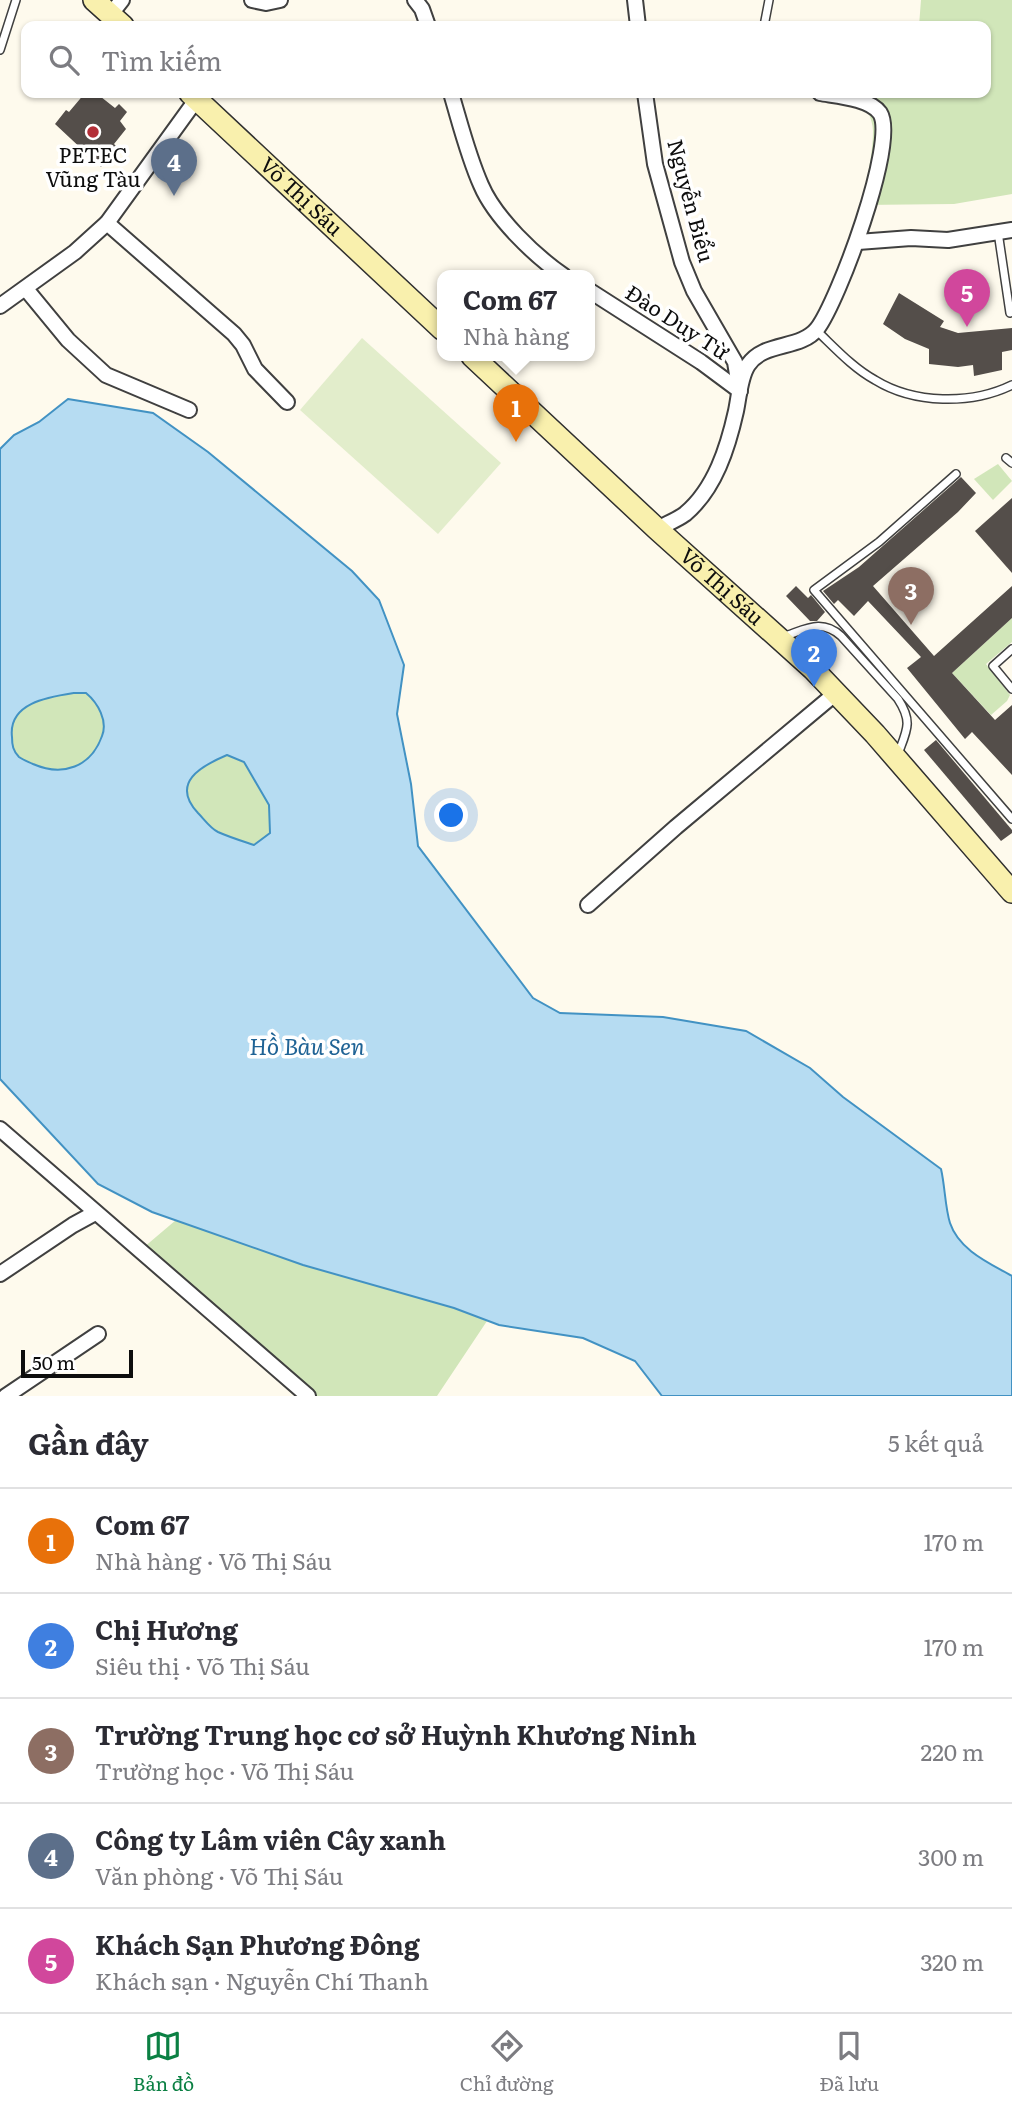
<!DOCTYPE html>
<html lang="vi">
<meta charset="utf-8">
<style>
body{margin:0;font-family:Literata,serif;background:#f7f7f7;color:#2b2b33}
.scale{position:absolute;left:21px;bottom:18px;width:112px;box-sizing:border-box;padding-left:7px;border:4px solid #0d0d0d;border-top:0;font-size:19px;line-height:24px;white-space:nowrap;color:#0d0d0d;-webkit-text-stroke:5px #fff;paint-order:stroke}
.you{position:absolute;left:452px;top:816px;width:24px;height:24px;margin:-18px;border:5px solid #fff;border-radius:50%;background:#1a73e8;box-shadow:0 0 0 10px #1a73e833}
.badge{display:grid;place-items:center;width:46px;height:46px;border-radius:50%;background:#0b8043;color:#fff;font-size:23px;font-weight:700}
.pin{position:absolute;translate:-50% -58px;filter:drop-shadow(0 2px 4px #0008)}
.pin::after{content:'';position:absolute;top:37px;width:24px;height:21px;background:inherit;clip-path:polygon(0 0,100% 0,50% 100%)}
.popup{position:absolute;left:437px;top:270px;width:158px;height:91px;box-sizing:border-box;display:grid;place-content:center;border-radius:14px;background:#fff;filter:drop-shadow(0 2px 5px #0005);font-size:23px;white-space:nowrap;color:#7c7c81}
.popup b{font-size:26px;color:#2b2b33}
.popup::after{content:'';position:absolute;left:50%;top:100%;margin-left:-14px;border:14px solid transparent;border-top-color:#fff}
.list{margin:0;padding:0;list-style:none}
h2{display:flex;justify-content:space-between;align-items:center;height:91px;margin:0;padding:0 28px;font-size:30px}
h2 small{font-size:23px;font-weight:400;color:#7c7c81}
.list li{display:grid;grid-template-columns:46px 1fr auto;gap:21px;align-items:center;box-sizing:border-box;height:105px;padding:0 28px;border-top:2px solid #e1e1e2}
.list b{display:block;font-size:26px;white-space:nowrap}
.list p{margin:0;font-size:23px;white-space:nowrap;color:#7c7c81}
.list em{font-size:23px;font-style:normal;color:#7c7c81}
.icon{flex:none;width:38px;height:38px;fill:none;stroke:currentColor;stroke-width:2;stroke-linecap:round;stroke-linejoin:round}
.map{position:relative;flex:none;width:1012px;height:1396px;overflow:hidden}
.search{position:absolute;background:#fff;box-shadow:0 2px 5px #0004;left:21px;right:21px;top:21px;height:77px;display:flex;align-items:center;gap:18px;box-sizing:border-box;padding:0 24px;border-radius:14px;color:#7c7c81;font-size:26px}
.sheet{height:616px;background:#fff}
nav{display:flex;justify-content:space-around;align-items:center;box-sizing:border-box;height:98px;border-top:2px solid #e1e1e2;background:#fff;font-size:19px;color:#7c7c81}
nav a{display:grid;justify-items:center;gap:4px}
nav .on{color:#0b8043}
.map>svg:first-child{display:block}
.grass{fill:#d1e6b9}
.pitch{fill:#e2edcb}
.water{fill:#b6dcf2;stroke:#4292c3;stroke-width:2;fill-rule:evenodd}
.building{fill:#544e4a}
.lines{fill:none;stroke-linecap:round;stroke-linejoin:round}
.service-casing{stroke:#404040;stroke-width:10}
.minor-casing{stroke:#404040;stroke-width:18}
.secondary-casing{stroke:#2f2f2f;stroke-width:24}
.service{stroke:#fff;stroke-width:7}
.minor{stroke:#fff;stroke-width:14}
.secondary{stroke:#f9f0ad;stroke-width:21}
.poi-dot{fill:#b32e37;stroke:#fff;stroke-width:2.5}
.labels{text-anchor:middle;stroke-width:7;stroke-linejoin:round;paint-order:stroke}
.poi-label{font-size:21px;fill:#0d0d0d;stroke:#fff}
.street-label{font-size:21px;fill:#0d0d0d;stroke:#fff}
.water-label{font-size:23px;font-style:italic;fill:#1f6395;stroke:#fff}
</style>
<div class="map">
<svg width="1012" height="1396" viewBox="0 0 1012 1396">
<rect width="100%" height="100%" fill="#fefaed"/>
<!-- grass -->
<g class="grass">
<path d="M 921,0 L 1012,0 L 1012,194 L 954,204 L 862,205 C 866,182 873,155 873,131 C 873,117 863,107 865,93 L 986,93 L 986,26 L 919,26 Z"/>
<path d="M 998,464 L 1012,481 L 993,500 L 974,479 Z"/>
<path d="M 1012,618 L 1012,642 L 986,664 L 1010,695 L 1007,701 L 991,715 L 952,673 Z"/>
<path d="M 74,693 L 86,693 C 97,703 108,721 102,736 C 91,767 63,777 33,764 C 29,762 23,760 19,757 C 13,751 12,745 12,737 C 8,703 48,697 74,693 Z"/>
<path d="M 227,755 L 244,762 L 269,805 L 270,833 L 254,845 C 242,841 229,837 218,832 C 210,828 204,819 198,813 C 169,783 202,766 227,755 Z"/>
<path d="M 176,1220 L 303,1265 L 454,1308 L 487,1321 L 437,1396 L 315,1396 L 143,1248 Z"/>
</g>
<!-- pitch -->
<path class="pitch" d="M 362,338 L 501,463 L 438,534 L 300,410 Z"/>
<!-- water -->
<path class="water" d="M 68,399 L 153,413 L 208,452 L 352,571 L 379,600 L 404,665 L 397,714 L 411,784 L 418,846 L 533,998 L 560,1013 L 663,1017 L 746,1031 L 810,1068 L 843,1097 L 941,1169 C 945,1186 945,1207 950,1223 C 959,1250 989,1263 1012,1276 L 1012,1396 L 662,1396 L 635,1361 L 583,1338 L 499,1325 L 454,1308 L 303,1265 L 152,1212 L 98,1184 L 0,1079 L 0,449 L 14,435 L 39,422 ZM 74,693 L 86,693 C 98,703 108,721 102,736 C 91,767 63,777 33,764 C 29,762 23,760 19,757 C 13,751 12,745 12,737 C 8,703 48,697 74,693 ZM 227,755 L 244,762 L 269,805 L 270,833 L 254,845 C 242,841 229,837 218,832 C 210,828 204,819 198,813 C 170,783 201,766 227,755 Z"/>
<!-- building -->
<g class="building">
<path d="M 85,93 L 96,93 L 115,108 L 119,104 L 127,112 L 120,121 L 126,129 L 114,144 L 116,146 L 110,153 L 112,155 L 101,167 L 55,124 L 66,110 L 69,112 Z"/>
<path d="M 899,293 L 944,321 L 940,327 L 958,333 L 1012,328 L 1012,350 L 1002,352 L 1002,370 L 974,376 L 973,365 L 958,367 L 929,364 L 929,349 L 905,339 L 883,324 Z"/>
<path d="M 961,477 L 976,493 L 958,512 L 873,586 L 934,656 L 1012,586 L 1012,618 L 952,673 L 995,720 L 1012,705 L 1012,775 L 972,732 L 965,739 L 907,668 L 921,657 L 868,601 L 854,616 L 838,600 L 834,604 L 823,591 L 859,567 Z"/>
<path d="M 1012,498 L 1012,573 L 975,531 Z"/>
<path d="M 796,586 L 808,598 L 811,595 L 825,612 L 817,621 L 810,621 L 786,596 Z"/>
<path d="M 936,740 L 1012,830 L 1012,833 L 1001,841 L 924,750 Z"/>
</g>
<g class="lines">
<defs>
<g id="service">
<path d="M 764,26 L 769,0"/>
<path d="M 0,50 L 16,0"/>
<path d="M 998,232 L 1010,313"/>
<path d="M 816,330 C 835,348 853,368 875,380 C 914,404 971,405 1012,385"/>
<path d="M 1006,458 L 1012,463"/>
<path d="M 956,474 L 879,542 L 814,590 L 1012,819"/>
<path d="M 782,637 C 805,630 821,618 841,636 L 898,699 C 913,722 907,730 898,754"/>
<path d="M 1012,649 L 993,666 L 1012,689"/>
</g>
<g id="minor">
<path d="M 252,0 L 266,3 L 280,0"/>
<path d="M 415,0 L 422,9 L 428,26"/>
<path d="M 635,0 L 638,26"/>
<path d="M 111,14 L 122,0"/>
<path d="M 451,93 C 460,123 468,156 481,185 C 495,218 535,256 564,276"/>
<path d="M 645,93 L 655,164 L 682,262 L 694,291 L 735,362 L 739,387"/>
<path d="M 107,223 L 234,334 L 243,345 L 255,369 L 287,402"/>
<path d="M 858,242 L 911,238 L 948,240 L 1012,230"/>
<path d="M 26,289 L 68,340 L 106,375 L 189,410"/>
<path d="M 590,291 L 701,362 L 740,391"/>
<path d="M 0,306 L 75,252 L 107,223 L 196,100"/>
<path d="M 657,529 C 666,524 677,520 685,514 C 715,489 728,447 736,411 C 739,397 740,377 748,365 C 764,341 800,350 817,329 C 838,302 898,141 880,113 C 869,98 837,96 820,93"/>
<path d="M 588,905 L 676,827 L 836,693"/>
<path d="M 0,1129 L 308,1396"/>
<path d="M 0,1274 L 73,1225 L 95,1213"/>
<path d="M 6,1396 L 98,1334"/>
</g>
<g id="secondary">
<path d="M 94,0 L 123,26"/>
<path id="s1" d="M 190,93 L 442,329"/>
<path id="s2" d="M 472,356 L 657,529 L 813,669 L 875,734 L 1012,892"/>
</g>
</defs>
<!-- service casing -->
<use href="#service" class="service-casing"/>
<!-- minor casing -->
<use href="#minor" class="minor-casing"/>
<!-- secondary casing -->
<use href="#secondary" class="secondary-casing"/>
<!-- service -->
<use href="#service" class="service"/>
<!-- minor -->
<use href="#minor" class="minor"/>
<!-- secondary -->
<use href="#secondary" class="secondary"/>
</g>
<!-- markers -->
<circle class="poi-dot" cx="93" cy="132" r="7"/>
<g class="labels">
<!-- poi labels -->
<g class="poi-label">
<text x="93" y="163">PETEC<tspan x="93" dy="24">Vũng Tàu</tspan></text>
</g>
<!-- street labels -->
<g class="street-label">
<text dy="7" stroke="none"><textPath href="#s1" startOffset="152">Võ Thị Sáu</textPath></text>
<text transform="translate(690 201) rotate(75)" y="7">Nguyễn Biểu</text>
<text transform="translate(677 323) rotate(33)" y="7">Đào Duy Từ</text>
<text dy="7" stroke="none"><textPath href="#s2" startOffset="340">Võ Thị Sáu</textPath></text>
</g>
<!-- water labels -->
<g class="water-label">
<text x="307" y="1055">Hồ Bàu Sen</text>
</g>
</g>
</svg>
<div class="scale">50 m</div>
<div class="you"></div>
<div class="pin badge" style="left:516px;top:442px;background:#e8710a">1</div>
<div class="popup"><b>Com 67</b>Nhà hàng</div>
<div class="pin badge" style="left:814px;top:687px;background:#3f7fe0">2</div>
<div class="pin badge" style="left:911px;top:625px;background:#8d6e63">3</div>
<div class="pin badge" style="left:174px;top:196px;background:#5c6f8a">4</div>
<div class="pin badge" style="left:967px;top:327px;background:#d1479c">5</div>
<div class="search"><svg class="icon" aria-label="search" viewBox="0 0 24 24"><circle cx="10" cy="10" r="6"/><path d="M15 15l6 6"/></svg>Tìm kiếm</div>
</div>
<section class="sheet">
<h2>Gần đây<small>5 kết quả</small></h2>
<ul class="list">
<li><span class="badge" style="background:#e8710a">1</span><div><b>Com 67</b><p>Nhà hàng · Võ Thị Sáu</p></div><em>170 m</em></li>
<li><span class="badge" style="background:#3f7fe0">2</span><div><b>Chị Hương</b><p>Siêu thị · Võ Thị Sáu</p></div><em>170 m</em></li>
<li><span class="badge" style="background:#8d6e63">3</span><div><b>Trường Trung học cơ sở Huỳnh Khương Ninh</b><p>Trường học · Võ Thị Sáu</p></div><em>220 m</em></li>
<li><span class="badge" style="background:#5c6f8a">4</span><div><b>Công ty Lâm viên Cây xanh</b><p>Văn phòng · Võ Thị Sáu</p></div><em>300 m</em></li>
<li><span class="badge" style="background:#d1479c">5</span><div><b>Khách Sạn Phương Đông</b><p>Khách sạn · Nguyễn Chí Thanh</p></div><em>320 m</em></li>
</ul>
</section>
<nav>
<a class="on"><svg class="icon" aria-label="map" viewBox="0 0 24 24"><path d="M3 6l6-2 6 2 6-2v14l-6 2-6-2-6 2zM9 4v14M15 6v14"/></svg>Bản đồ</a>
<a><svg class="icon" aria-label="directions" viewBox="0 0 24 24"><path d="M12 3l9 9-9 9-9-9zM9 14v-3h6M13 9l2 2-2 2"/></svg>Chỉ đường</a>
<a><svg class="icon" aria-label="saved" viewBox="0 0 24 24"><path d="M7 4h10v16l-5-4-5 4z"/></svg>Đã lưu</a>
</nav>
